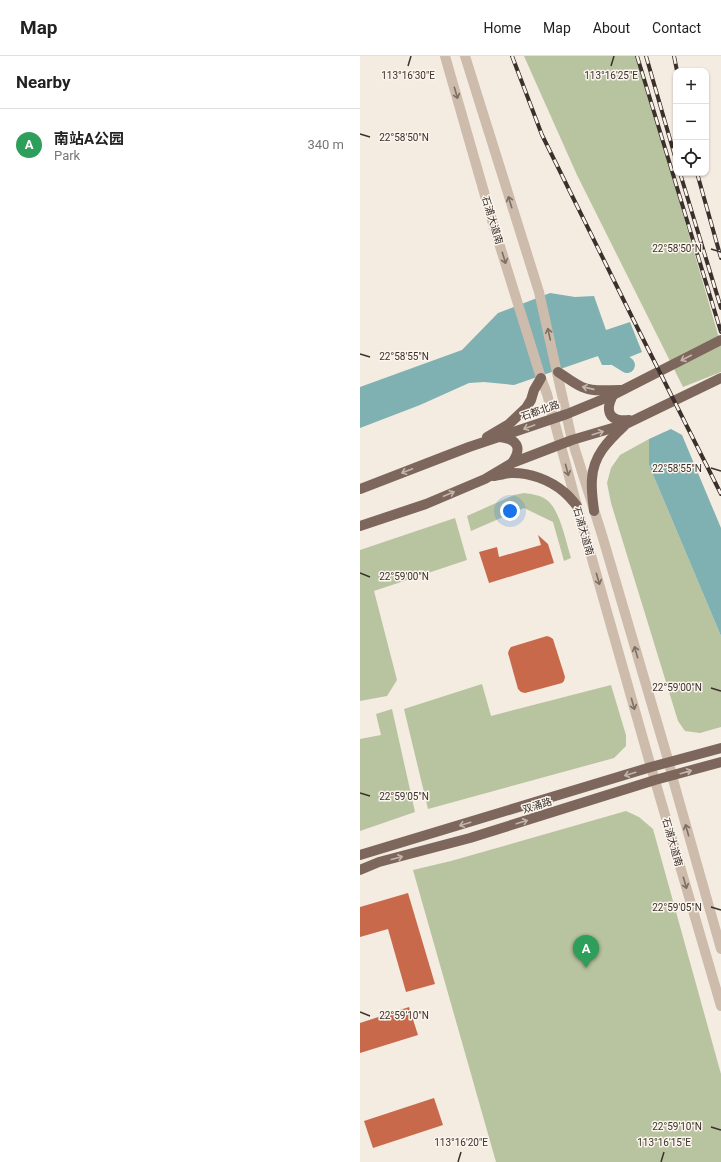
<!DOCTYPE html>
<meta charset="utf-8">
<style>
body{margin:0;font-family:Roboto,"Noto Sans SC",sans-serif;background:#f2f2f2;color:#222}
.controls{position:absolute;right:12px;top:12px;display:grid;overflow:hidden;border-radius:8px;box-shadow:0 1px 3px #0004}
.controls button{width:36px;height:36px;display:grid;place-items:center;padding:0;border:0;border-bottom:1px solid #e0e0e0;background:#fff;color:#222;font:20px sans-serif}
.you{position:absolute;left:150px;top:455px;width:14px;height:14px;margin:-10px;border:3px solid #fff;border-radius:50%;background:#1a73e8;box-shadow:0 0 0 6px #1a73e833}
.badge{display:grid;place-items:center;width:26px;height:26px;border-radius:50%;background:#0b8043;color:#fff;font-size:13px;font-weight:700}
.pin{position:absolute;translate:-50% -33px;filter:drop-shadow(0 1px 2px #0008)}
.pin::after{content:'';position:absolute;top:21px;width:14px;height:12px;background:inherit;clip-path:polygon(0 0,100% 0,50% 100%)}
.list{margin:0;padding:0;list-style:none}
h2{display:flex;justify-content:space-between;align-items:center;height:52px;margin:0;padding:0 16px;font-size:17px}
h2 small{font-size:13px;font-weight:400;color:#767676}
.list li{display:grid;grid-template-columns:26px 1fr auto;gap:12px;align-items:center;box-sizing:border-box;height:72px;padding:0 16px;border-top:1px solid #e0e0e0}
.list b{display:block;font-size:15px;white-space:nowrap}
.list p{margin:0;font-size:13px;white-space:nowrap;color:#767676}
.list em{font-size:13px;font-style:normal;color:#767676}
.icon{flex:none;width:22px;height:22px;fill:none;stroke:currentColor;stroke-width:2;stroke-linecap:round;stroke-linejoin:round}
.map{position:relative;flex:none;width:361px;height:1106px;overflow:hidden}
header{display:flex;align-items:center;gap:24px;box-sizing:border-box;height:56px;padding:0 20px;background:#fff;border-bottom:1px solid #e0e0e0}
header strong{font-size:19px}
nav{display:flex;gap:22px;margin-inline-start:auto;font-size:14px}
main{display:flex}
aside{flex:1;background:#fff}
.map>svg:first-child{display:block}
.green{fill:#b8c4a0}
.water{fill:#7fb0b2}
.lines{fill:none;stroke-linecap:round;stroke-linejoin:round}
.river{stroke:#7fb0b2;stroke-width:16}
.building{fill:#c8694b}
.minor{stroke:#cdbbac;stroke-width:10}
.major{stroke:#7d675c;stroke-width:10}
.rail-casing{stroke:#3b302b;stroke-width:4}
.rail{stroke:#fbf5ee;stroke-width:2.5;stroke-dasharray:8;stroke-linecap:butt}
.oneway{stroke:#7d6f65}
.oneway2{stroke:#c2b5ac}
.ticks{fill:none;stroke:#3b302b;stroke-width:1.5}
.labels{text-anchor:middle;stroke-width:3;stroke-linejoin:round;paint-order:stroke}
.street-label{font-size:10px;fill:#3b302b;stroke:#fbf5ee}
.ticks-label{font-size:10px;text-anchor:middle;fill:#3b302b;stroke:#fbf5ee;stroke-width:3;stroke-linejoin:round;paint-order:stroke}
</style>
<header>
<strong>Map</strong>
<nav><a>Home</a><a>Map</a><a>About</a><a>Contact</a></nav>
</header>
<main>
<aside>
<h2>Nearby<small></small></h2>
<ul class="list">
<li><span class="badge" style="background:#2e9e5b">A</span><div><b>南站A公园</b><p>Park</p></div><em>340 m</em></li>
</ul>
</aside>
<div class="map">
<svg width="361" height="1106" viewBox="0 0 361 1106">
<rect width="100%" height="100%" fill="#f4ebe1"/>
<!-- green -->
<g class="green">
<path d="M 164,0 L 277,0 L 361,289 L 361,316 L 323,331 L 217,119 Z"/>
<path d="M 289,383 L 289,409 L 361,580 L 361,671 L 340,677 L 325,675 L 318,665 L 251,447 L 247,427 L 251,412 L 260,399 Z"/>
<path d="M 164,437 C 172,438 181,439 188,445 C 200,455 206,486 211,502 L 204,505 L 193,466 L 164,452 L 111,475 L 107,460 L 154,439 Z"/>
<path d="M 95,462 L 107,504 L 14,535 L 37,624 L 27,640 L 0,645 L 0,494 Z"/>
<path d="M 122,628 L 131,660 L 251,629 L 266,679 L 266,690 L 254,702 L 68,753 L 44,653 Z"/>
<path d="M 32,653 L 55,756 L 0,775 L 0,683 L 21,679 L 16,658 Z"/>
<path d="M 266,755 L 279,761 L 293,773 L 361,1018 L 361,1106 L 136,1106 L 53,814 L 91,805 Z"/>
</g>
<!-- water -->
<g class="water">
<path d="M 190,237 L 215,241 L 234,240 L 246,274 L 270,266 L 282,296 L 250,309 L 242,309 L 238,300 L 154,329 L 124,326 L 109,327 L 60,349 L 0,372 L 0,331 L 102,294 L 138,257 Z"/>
<path d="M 311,373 L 322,379 L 361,472 L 361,580 L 289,409 L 289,383 Z"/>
</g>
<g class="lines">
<!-- river -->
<path class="river" d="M 243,294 L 267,309"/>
</g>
<!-- building -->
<g class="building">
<path d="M 178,479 L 188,488 L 194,507 L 129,527 L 119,496 L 137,491 L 139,501 L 181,489 Z"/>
<path d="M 187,580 L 190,581 L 193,583 L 205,621 L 204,625 L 202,627 L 165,637 L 161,636 L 158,633 L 148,597 L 149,594 L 151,591 Z"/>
<path d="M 48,837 L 75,928 L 46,936 L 28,873 L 0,881 L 0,851 Z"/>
<path d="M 49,951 L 58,979 L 0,997 L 0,967 Z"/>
<path d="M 74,1042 L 83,1069 L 13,1092 L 4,1065 Z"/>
</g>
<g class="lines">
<!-- minor -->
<g class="minor">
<path d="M 85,0 L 134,171 L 181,322 L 187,338 L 217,450 L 291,711 L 361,950"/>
<path d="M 105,0 L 179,236 L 212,384 L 242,479 L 309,707 L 312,720 L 361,893"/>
</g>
<!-- major -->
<g class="major">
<path d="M 198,316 C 206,321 213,327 222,331 C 233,336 247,334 260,334"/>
<path d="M 253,339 C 251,343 248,349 249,354 C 250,364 261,365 269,364"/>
<path d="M 127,381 L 149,368 L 166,352 L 171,344 L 174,334 L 181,322"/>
<path d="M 139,381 C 157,383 163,391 152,407"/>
<path d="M 134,420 C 139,419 145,418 150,417 C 169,416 190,424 204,436 C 209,440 213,445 217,450"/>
<path d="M 0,433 L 109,391 L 207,358 L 253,339 L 361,284"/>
<path d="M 234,455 C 233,445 231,434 232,423 C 233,400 248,385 264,370"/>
<path d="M 0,470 L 66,448 L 125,423 L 152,407 L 212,384 L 266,368 L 361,322"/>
<path d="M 0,799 L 291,711 L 361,692"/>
<path d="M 0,814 L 19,806 L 110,782 L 295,724 L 361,706"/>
</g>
<defs>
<g id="rail">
<path d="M 152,0 L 182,79 L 273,263 L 361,438"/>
<path d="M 277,0 L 361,276"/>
<path d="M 286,0 L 316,104"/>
<path d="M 314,0 L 317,15"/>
<path d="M 320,117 L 361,252"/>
<path d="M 337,117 L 361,202"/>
</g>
</defs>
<!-- rail casing -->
<use href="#rail" class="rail-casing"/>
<!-- rail -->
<use href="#rail" class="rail"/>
</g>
<!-- one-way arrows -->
<defs><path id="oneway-shaft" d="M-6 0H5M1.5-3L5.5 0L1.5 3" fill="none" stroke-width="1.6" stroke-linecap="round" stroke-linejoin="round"/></defs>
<g class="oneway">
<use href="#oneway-shaft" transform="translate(96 37) rotate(74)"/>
<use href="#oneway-shaft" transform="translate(150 146) rotate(-107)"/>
<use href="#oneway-shaft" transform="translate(144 202) rotate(73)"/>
<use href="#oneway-shaft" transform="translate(189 278) rotate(-103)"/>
<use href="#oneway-shaft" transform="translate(207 414) rotate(75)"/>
<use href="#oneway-shaft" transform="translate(238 523) rotate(74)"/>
<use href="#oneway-shaft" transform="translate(276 596) rotate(-106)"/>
<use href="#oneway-shaft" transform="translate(273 648) rotate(74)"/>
<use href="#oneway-shaft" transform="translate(327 774) rotate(-106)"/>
<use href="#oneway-shaft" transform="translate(325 827) rotate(74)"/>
</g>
<g class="oneway2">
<use href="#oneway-shaft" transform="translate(326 302) rotate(153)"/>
<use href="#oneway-shaft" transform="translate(228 332) rotate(-167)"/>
<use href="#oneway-shaft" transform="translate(169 371) rotate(160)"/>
<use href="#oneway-shaft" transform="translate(238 377) rotate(-17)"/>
<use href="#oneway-shaft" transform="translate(47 415) rotate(159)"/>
<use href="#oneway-shaft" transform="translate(89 438) rotate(-23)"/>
<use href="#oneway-shaft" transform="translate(326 716) rotate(-16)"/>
<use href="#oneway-shaft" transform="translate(270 718) rotate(163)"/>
<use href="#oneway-shaft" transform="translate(162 766) rotate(-17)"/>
<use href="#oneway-shaft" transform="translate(105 768) rotate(163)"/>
<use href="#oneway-shaft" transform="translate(37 802) rotate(-15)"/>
</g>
<!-- ticks -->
<path class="ticks" d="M 48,10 L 51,0M 251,10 L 254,0M 0,78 L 10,81M 351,193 L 361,196M 0,298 L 10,301M 351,412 L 361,415M 0,517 L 10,521M 351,632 L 361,635M 0,737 L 10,740M 351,851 L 361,854M 0,956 L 10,960M 351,1071 L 361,1074M 98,1106 L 101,1096M 301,1106 L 304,1096"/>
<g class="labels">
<!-- street labels -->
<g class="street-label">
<text transform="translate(133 164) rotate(73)" y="4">石浦大道南</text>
<text transform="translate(180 354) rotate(-19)" y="4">石都北路</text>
<text transform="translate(224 475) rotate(74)" y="4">石浦大道南</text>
<text transform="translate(177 749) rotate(-17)" y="4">双涌路</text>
<text transform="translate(313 786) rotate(74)" y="4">石浦大道南</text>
</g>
</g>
<g class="ticks-label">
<text x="48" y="23">113°16'30"E</text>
<text x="251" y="23">113°16'25"E</text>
<text x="44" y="85">22°58'50"N</text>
<text x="317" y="196">22°58'50"N</text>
<text x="44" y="304">22°58'55"N</text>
<text x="317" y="416">22°58'55"N</text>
<text x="44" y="524">22°59'00"N</text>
<text x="317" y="635">22°59'00"N</text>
<text x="44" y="744">22°59'05"N</text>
<text x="317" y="855">22°59'05"N</text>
<text x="44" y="963">22°59'10"N</text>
<text x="317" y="1074">22°59'10"N</text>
<text x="101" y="1090">113°16'20"E</text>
<text x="304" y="1090">113°16'15"E</text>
</g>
</svg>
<div class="controls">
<button>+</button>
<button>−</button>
<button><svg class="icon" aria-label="locate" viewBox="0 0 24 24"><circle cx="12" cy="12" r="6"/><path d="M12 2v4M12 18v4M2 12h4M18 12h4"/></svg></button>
</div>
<div class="you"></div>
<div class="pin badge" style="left:226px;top:912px;background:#2e9e5b">A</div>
</div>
</main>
